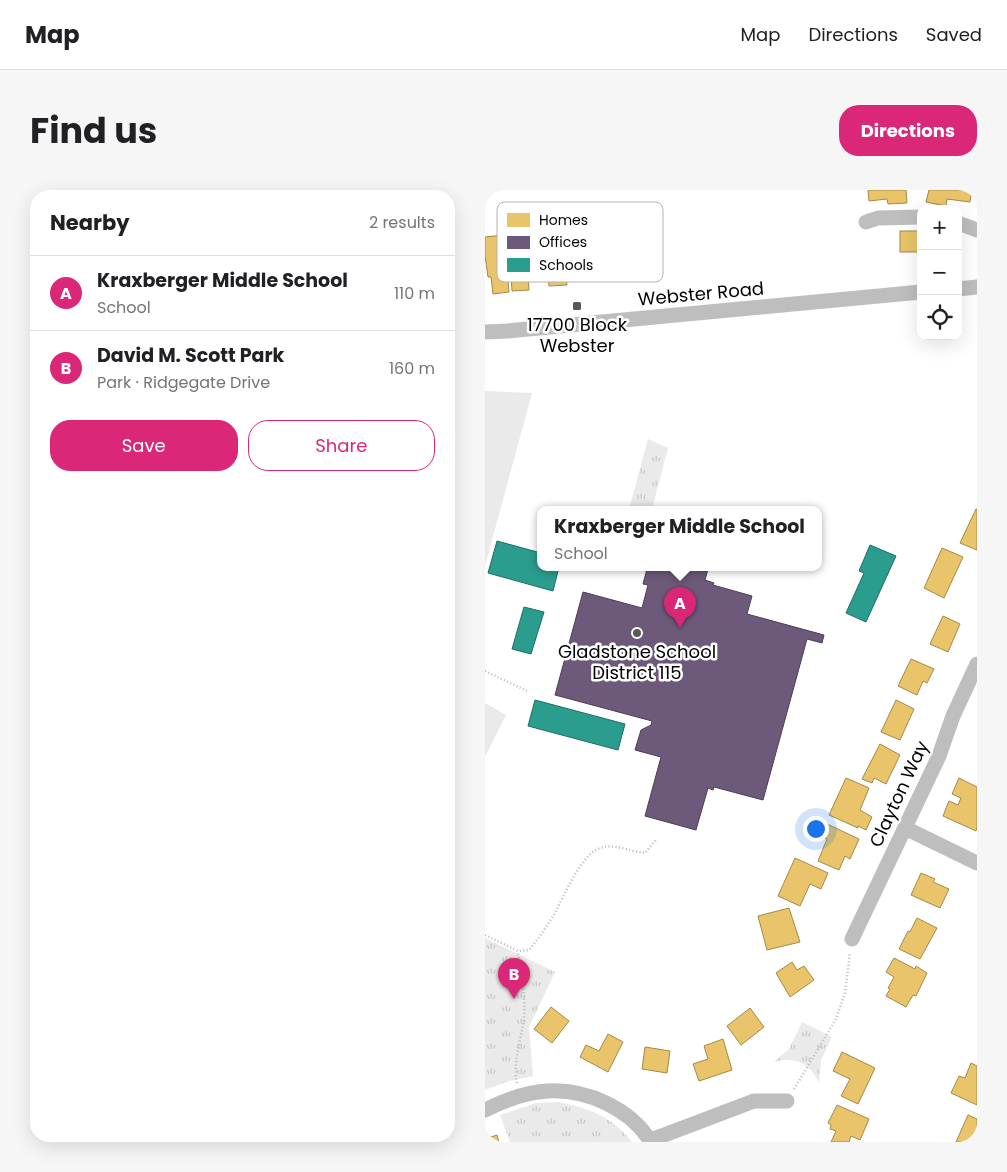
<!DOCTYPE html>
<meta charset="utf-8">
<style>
body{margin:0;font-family:Poppins,sans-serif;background:#f6f6f6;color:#202124}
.controls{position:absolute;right:15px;top:15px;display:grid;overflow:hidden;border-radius:10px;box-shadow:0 5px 20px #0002}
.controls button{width:45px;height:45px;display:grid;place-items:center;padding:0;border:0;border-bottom:1px solid #e0e0e0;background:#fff;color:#202124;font:25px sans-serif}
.you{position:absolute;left:330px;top:638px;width:18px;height:18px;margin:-12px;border:4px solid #fff;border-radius:50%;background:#1a73e8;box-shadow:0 0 0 8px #1a73e833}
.badge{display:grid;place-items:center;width:32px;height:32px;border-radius:50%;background:#db2777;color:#fff;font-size:16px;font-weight:700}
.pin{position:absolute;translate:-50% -41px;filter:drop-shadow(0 1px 2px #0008)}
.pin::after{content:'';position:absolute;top:26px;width:18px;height:15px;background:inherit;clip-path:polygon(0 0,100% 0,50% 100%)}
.popup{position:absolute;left:52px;top:316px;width:285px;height:65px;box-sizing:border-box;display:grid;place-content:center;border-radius:10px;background:#fff;filter:drop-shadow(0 1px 4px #0005);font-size:16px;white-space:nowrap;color:#757577}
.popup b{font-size:19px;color:#202124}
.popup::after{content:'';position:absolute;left:50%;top:100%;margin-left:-10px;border:10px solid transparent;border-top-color:#fff}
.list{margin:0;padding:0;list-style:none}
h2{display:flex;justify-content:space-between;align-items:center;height:65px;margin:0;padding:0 20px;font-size:21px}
h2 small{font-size:16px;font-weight:400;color:#757577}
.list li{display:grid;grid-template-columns:32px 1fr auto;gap:15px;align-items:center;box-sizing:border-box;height:75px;padding:0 20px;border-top:1px solid #e0e0e0}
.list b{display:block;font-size:19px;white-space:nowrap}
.list p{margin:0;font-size:16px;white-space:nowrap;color:#757577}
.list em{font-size:16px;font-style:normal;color:#757577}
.actions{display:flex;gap:10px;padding:15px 20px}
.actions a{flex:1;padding:11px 0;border:1px solid #db2777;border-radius:20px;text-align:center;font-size:18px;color:#db2777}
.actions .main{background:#db2777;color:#fff}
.icon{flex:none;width:28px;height:28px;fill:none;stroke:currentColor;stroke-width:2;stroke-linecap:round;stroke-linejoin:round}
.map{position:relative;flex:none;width:492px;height:952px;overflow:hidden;border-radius:20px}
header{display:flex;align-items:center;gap:30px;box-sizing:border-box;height:70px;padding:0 25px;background:#fff;border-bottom:1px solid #e0e0e0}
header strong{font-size:24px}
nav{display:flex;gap:28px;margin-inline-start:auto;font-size:18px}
.intro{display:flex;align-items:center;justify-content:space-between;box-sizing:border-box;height:120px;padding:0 30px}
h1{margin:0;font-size:35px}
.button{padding:12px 22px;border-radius:20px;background:#db2777;color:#fff;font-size:18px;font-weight:700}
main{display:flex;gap:30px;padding:0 30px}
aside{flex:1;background:#fff;border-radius:20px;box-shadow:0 5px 20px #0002}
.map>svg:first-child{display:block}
.grass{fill:#eaeaea}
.park{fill:url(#park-tufts)}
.homes{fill:#e9c46a;stroke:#a3894a}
.offices{fill:#6d597a;stroke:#4c3e55}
.schools{fill:#2a9d8f;stroke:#1d6e64}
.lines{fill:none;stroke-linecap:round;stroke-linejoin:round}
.path{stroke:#b8b8b8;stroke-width:2.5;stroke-dasharray:1 2.5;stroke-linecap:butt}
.minor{stroke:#bebebe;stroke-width:15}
.poi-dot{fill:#595959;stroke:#fff;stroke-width:2}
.labels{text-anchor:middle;stroke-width:5;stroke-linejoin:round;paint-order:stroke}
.street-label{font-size:18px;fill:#000;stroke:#fff}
.poi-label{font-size:18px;fill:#000;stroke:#fff}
.key{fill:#fff;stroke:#b2b2b2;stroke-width:1}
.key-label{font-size:14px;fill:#000}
</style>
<header>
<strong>Map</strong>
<nav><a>Map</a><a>Directions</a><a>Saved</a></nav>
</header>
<div class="intro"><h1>Find us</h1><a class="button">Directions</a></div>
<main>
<aside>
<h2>Nearby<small>2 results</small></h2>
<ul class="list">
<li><span class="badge">A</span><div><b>Kraxberger Middle School</b><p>School</p></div><em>110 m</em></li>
<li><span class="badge">B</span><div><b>David M. Scott Park</b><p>Park · Ridgegate Drive</p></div><em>160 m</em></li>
</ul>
<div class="actions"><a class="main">Save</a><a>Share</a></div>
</aside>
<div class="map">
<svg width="492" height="952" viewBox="0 0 492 952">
<defs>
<pattern id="park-tufts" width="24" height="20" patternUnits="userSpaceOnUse" patternTransform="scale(1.25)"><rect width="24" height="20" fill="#eaeaea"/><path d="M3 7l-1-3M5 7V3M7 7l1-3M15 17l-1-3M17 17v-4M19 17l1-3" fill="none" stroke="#c7c7c7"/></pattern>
</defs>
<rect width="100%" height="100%" fill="#fff"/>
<!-- grass -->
<g class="grass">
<path d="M 0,201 L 47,203 L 0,376 Z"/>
<path d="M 0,513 L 21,525 L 0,567 Z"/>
</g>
<!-- park -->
<g class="park">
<path d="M 163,249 L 183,258 L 167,319 L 145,316 Z"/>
<path d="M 0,748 L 70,782 L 44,837 L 48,886 L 24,891 L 0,900 Z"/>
<path d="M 317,832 L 347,847 L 336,870 L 334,893 C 326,874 310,866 289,872 L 304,859 Z"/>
<path d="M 74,912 C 106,919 126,926 147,952 L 25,952 L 15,925 L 51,913 Z"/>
</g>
<!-- homes -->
<g class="homes">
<path d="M 383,0 L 421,0 L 422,13 L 403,14 L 402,9 L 384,11 Z"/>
<path d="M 444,0 L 487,0 L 485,12 L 462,9 L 461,16 L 441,12 Z"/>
<rect x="415" y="41" width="21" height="21"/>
<path d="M 48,43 L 49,61 L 44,61 L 46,84 L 43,85 L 44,100 L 27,101 L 23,45 Z"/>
<path d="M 19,45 L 24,102 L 8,104 L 6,87 L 3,87 L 0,66 L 0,47 Z"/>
<path d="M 79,56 L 82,95 L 64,96 L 60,58 Z"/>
<path d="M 491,319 L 492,319 L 492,360 L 475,353 Z"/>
<path d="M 457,358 L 478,367 L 459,408 L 439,398 Z"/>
<path d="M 458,426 L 475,434 L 463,462 L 445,454 Z"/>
<path d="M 426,469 L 449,479 L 442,493 L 438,491 L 432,505 L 413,496 Z"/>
<path d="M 411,510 L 429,519 L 415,550 L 396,542 Z"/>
<path d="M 395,554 L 415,565 L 401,594 L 389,588 L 387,593 L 377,589 Z"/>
<path d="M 361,588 L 384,598 L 375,620 L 387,627 L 381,640 L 373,636 L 373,638 L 344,625 Z"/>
<path d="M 474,588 L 492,597 L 492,637 L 491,641 L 458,626 L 464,611 L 473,615 L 476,608 L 467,604 Z"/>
<path d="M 342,634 L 374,649 L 365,669 L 360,666 L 354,680 L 333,671 L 342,649 L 336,647 Z"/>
<path d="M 310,668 L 343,683 L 336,699 L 325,694 L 315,716 L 293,706 Z"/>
<path d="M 436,683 L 450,689 L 448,692 L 464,699 L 455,718 L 426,705 Z"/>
<path d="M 304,718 L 315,752 L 282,760 L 273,726 Z"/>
<path d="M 432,728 L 452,738 L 435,769 L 414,759 L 423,741 L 425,742 Z"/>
<path d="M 409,768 L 430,779 L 431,776 L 442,783 L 431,806 L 428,805 L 421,817 L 401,806 L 405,799 L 403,798 L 409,787 L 401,782 Z"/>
<path d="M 307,772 L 312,780 L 319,776 L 329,790 L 305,807 L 291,783 Z"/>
<path d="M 66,817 L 84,831 L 67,853 L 49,839 Z"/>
<path d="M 265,818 L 279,837 L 256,855 L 242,836 Z"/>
<path d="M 123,844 L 138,852 L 123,882 L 95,867 L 101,855 L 114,861 Z"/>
<path d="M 238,849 L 247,880 L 214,891 L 208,874 L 223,869 L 219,856 Z"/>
<path d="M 160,857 L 185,861 L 182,883 L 157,879 Z"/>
<path d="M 357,862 L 390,878 L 373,914 L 356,906 L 365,889 L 348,881 Z"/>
<path d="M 486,873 L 492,876 L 492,915 L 466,903 L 474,886 L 480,888 Z"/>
<path d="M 352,915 L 384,929 L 375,950 L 366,946 L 364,952 L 346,952 L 351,941 L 345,939 L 346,935 L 343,933 Z"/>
<path d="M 483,925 L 492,929 L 492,952 L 471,952 Z"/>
<path d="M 12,945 L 14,952 L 0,952 L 0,949 Z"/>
</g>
<!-- offices -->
<path class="offices" d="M 154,377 L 222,377 L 223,379 L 220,390 L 229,393 L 228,395 L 267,406 L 262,424 L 339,445 L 337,453 L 322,449 L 278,610 L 229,597 L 228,600 L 223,598 L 211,640 L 160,626 L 176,567 L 150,560 L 156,540 L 166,535 L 167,531 L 70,505 L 98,402 L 157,418 L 163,395 L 158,394 L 162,379 Z"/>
<!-- schools -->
<g class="schools">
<path d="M 12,351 L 56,363 L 56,377 L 74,377 L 68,401 L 3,383 Z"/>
<path d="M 385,355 L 411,366 L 381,432 L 361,423 L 379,383 L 374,381 Z"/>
<path d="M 39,417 L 59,422 L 46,464 L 27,459 Z"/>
<path d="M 50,510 L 140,534 L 133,560 L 43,536 Z"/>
</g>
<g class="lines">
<!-- path -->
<g class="path">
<path d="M 0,481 L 42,501"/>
<path d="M 0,745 L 33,761 L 44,760 C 54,748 63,735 71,721 C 79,705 95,669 111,660 C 126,651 145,662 160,663 L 172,649"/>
<path d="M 32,893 C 27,870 37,850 39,827 C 41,810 35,779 33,761"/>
<path d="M 309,899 L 351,829 L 360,803 L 365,762"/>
</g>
<!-- minor -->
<g class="minor">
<path d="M 381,32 L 393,28 L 436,27"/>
<path d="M 473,33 L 492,40"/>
<path d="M 473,99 L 492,97"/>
<path d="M 0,142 L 22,141 L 436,102"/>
<path d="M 420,638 L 492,673"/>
<path d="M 367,749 L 454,566 L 468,526 L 492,474"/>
<path d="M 0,920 C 20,910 40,902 63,901 C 101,899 145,918 166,952"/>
<path d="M 166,950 L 269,911 L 302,911"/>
</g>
</g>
<!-- markers -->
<g class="poi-dot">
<rect x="87" y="111" width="10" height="10" rx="2.5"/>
<circle cx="152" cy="443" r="5"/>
</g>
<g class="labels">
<!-- street labels -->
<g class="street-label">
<text transform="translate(216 104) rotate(-5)" y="6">Webster Road</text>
<text transform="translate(414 604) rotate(-65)" y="6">Clayton Way</text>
</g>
<!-- poi labels -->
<g class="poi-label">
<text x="92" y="141">17700 Block<tspan x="92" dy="21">Webster</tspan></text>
<text x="152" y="468">Gladstone School<tspan x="152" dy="21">District 115</tspan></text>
</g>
</g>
<!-- legend -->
<rect x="12" y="12" width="166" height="80" rx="8" class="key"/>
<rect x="22" y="23" width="23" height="14" fill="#e9c46a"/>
<rect x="22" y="46" width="23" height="13" fill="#6d597a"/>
<rect x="22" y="68" width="23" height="14" fill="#2a9d8f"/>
<g class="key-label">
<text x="54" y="35">Homes</text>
<text x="54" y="57">Offices</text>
<text x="54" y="80">Schools</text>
</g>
</svg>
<div class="controls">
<button>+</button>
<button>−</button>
<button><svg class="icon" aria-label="locate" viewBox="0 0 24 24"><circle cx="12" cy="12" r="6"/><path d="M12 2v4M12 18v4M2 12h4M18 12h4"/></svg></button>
</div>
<div class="you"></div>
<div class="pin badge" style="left:195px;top:438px">A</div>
<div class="popup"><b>Kraxberger Middle School</b>School</div>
<div class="pin badge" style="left:29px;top:809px">B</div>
</div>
</main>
